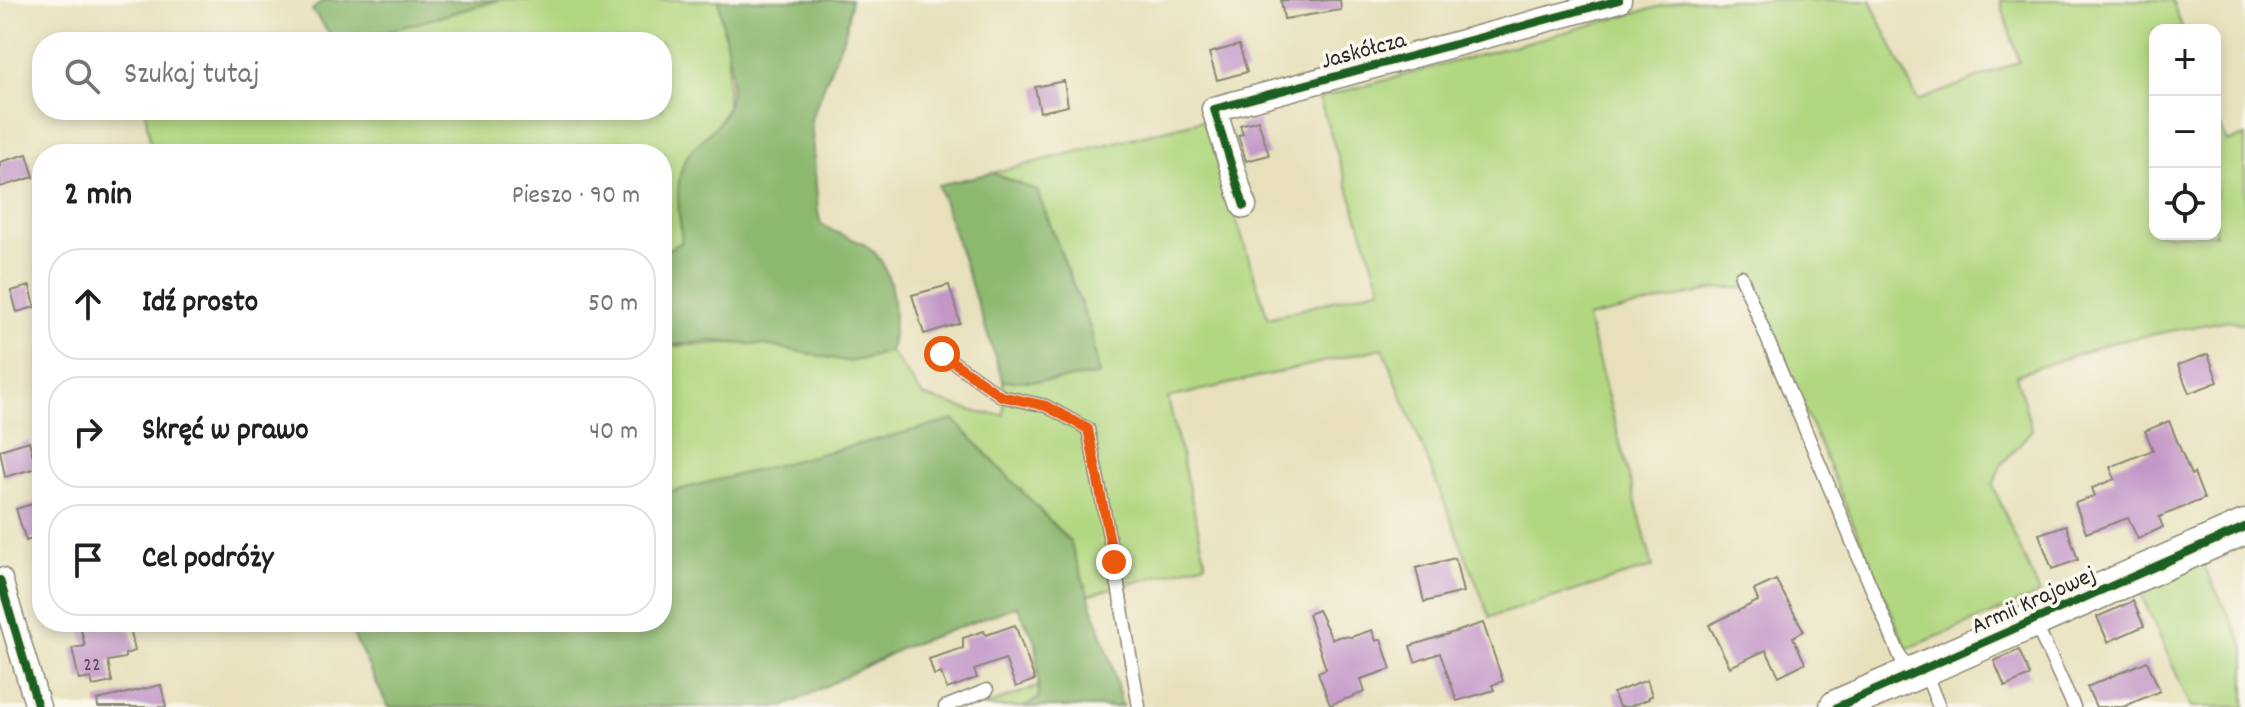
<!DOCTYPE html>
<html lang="pl">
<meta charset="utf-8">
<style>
body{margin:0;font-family:Dekko,sans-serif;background:#f6f6f6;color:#202124}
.controls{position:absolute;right:24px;top:24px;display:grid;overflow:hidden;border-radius:16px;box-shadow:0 4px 12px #0003}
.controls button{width:72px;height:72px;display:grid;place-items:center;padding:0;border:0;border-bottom:2px solid #e0e0e0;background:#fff;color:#202124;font:40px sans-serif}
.stop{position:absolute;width:24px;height:24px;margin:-18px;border:6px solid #ea580c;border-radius:50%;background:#fff}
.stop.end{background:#ea580c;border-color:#fff;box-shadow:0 2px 8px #0008}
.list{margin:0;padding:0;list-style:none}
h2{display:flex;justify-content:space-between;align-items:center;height:104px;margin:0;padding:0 32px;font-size:34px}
h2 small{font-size:26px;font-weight:400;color:#757577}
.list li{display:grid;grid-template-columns:52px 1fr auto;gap:24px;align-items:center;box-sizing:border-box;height:112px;margin:0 16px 16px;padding:0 16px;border:2px solid #e0e0e0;border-radius:32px}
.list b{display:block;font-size:30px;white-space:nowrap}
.list em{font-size:26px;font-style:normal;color:#757577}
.icon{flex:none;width:44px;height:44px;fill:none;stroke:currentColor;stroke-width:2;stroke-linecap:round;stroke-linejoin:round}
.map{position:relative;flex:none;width:2245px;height:707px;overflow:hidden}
.search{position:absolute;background:#fff;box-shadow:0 4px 12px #0003;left:32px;top:32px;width:640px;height:88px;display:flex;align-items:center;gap:20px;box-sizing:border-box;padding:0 28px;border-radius:32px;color:#757577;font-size:30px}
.panel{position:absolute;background:#fff;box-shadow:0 4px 12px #0003;left:32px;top:144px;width:640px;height:488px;border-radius:32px}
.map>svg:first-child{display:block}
.green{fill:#b2d781;stroke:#6e8156;stroke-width:2}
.forest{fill:#8db86f;stroke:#5c724d;stroke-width:2}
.building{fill:#c297c8}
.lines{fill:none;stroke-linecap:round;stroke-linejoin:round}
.lane-casing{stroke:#898673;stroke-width:15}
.street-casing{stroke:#898673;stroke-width:27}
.secondary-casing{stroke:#898673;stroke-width:37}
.lane{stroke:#fff;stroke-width:12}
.street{stroke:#fff;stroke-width:24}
.secondary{stroke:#fff;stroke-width:34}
.cycleway-casing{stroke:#fbf7ec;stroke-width:13}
.cycleway{stroke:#1b5e20;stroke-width:8}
.route{stroke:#ea580c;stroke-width:10}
.labels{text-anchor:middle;stroke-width:7;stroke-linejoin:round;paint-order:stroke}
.number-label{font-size:20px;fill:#514652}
.street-label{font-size:24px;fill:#2b2b2b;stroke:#fbf7ec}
</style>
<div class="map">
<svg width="2245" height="707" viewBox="0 0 2245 707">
<rect width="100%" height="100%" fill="#fbf7ec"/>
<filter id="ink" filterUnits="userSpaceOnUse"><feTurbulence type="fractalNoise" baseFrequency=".0125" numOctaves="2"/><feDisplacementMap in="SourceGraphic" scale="16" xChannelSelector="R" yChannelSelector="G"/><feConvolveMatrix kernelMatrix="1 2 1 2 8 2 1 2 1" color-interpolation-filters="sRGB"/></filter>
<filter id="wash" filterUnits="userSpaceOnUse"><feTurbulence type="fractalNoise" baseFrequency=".006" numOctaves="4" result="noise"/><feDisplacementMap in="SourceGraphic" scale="32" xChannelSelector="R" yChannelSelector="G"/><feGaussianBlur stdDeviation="1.8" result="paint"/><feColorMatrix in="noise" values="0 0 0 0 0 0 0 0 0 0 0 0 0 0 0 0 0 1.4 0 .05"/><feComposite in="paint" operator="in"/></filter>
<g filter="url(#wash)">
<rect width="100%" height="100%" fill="#e7e0bb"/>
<!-- green -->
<g class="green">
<path d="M 499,0 L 719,0 L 728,50 L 727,108 L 717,126 L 682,242 L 662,252 L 662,154 L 152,154 L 145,110 L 662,110 L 662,42 L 350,42 Z"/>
<path d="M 1684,0 L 1870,0 L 1918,101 L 2019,62 L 2000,0 L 2172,0 L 2183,30 L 2155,30 L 2155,234 L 2215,234 L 2215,112 L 2227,142 L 2245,136 L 2245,324 L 2228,320 L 2114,342 L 2016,375 L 2032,430 L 2001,465 L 1993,486 L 2040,594 L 1907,649 L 1753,288 L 1719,288 L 1587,318 L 1653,567 L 1490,617 L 1383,348 L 1168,398 L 1206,563 L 1088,595 L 1070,542 L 954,420 L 662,494 L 662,347 L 725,343 L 766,345 L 831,358 L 861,360 L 890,351 L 923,396 L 980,413 L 1004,415 L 1003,381 L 1048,381 L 1099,375 L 1091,330 L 1037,191 L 992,173 L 1204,120 L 1268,318 L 1381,288 L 1319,98 Z"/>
<path d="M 2202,562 L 2245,648 L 2245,707 L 2191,707 L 2137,585 Z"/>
<path d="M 1039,686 L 1040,698 L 1024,707 L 982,707 Z"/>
</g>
<!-- forest -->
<g class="forest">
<path d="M 324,0 L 499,0 L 350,42 L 336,42 L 312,10 Z"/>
<path d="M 719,0 L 851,0 L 846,30 L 811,119 L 818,212 L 821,224 C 834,233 847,236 861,243 C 897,260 897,319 890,351 L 850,362 L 766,345 L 712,341 L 662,346 L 662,253 L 682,242 C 679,214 672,175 690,152 C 702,137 719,128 726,110 C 740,75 721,34 719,0 Z"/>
<path d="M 992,173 L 1037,191 L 1091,331 L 1099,375 L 1048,381 L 1003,381 L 938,185 Z"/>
<path d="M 954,420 L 1070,542 L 1110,658 L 1122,707 L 1024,707 L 1039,698 L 1036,642 L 1017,606 L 902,648 L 784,707 L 388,707 L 347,622 L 662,622 L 662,494 Z"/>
</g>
<g id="blocks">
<!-- building -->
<g class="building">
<path d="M 1281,0 L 1340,0 L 1341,10 L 1284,19 Z"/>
<path d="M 1239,45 L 1247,72 L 1217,80 L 1209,53 Z"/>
<path d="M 1064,81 L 1068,106 L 1040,112 L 1035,87 Z"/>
<path d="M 1258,120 L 1269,155 L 1246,161 L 1238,135 L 1243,134 L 1240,125 Z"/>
<path d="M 27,154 L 34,177 L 0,187 L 0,162 Z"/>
<path d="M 949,285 L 960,323 L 924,334 L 912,295 Z"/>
<path d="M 30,286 L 35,307 L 17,312 L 11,291 Z"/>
<path d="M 2208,354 L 2218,382 L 2189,393 L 2178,365 Z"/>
<path d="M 2169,421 L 2191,475 L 2194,473 L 2204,499 L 2159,517 L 2163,527 L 2138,539 L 2128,518 L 2086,533 L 2075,503 L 2095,496 L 2092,488 L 2115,479 L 2110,467 L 2153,450 L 2145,431 Z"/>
<path d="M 29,441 L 36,468 L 5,477 L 0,450 Z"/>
<path d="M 42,501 L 42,536 L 26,541 L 16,509 Z"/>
<path d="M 2066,525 L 2078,560 L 2052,569 L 2039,534 Z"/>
<path d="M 1455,558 L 1463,592 L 1424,602 L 1416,568 Z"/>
<path d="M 1776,580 L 1804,631 L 1793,637 L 1805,663 L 1779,676 L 1766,650 L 1730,667 L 1709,625 L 1758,601 L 1754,590 Z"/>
<path d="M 2133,601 L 2144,626 L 2108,642 L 2097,617 Z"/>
<path d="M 1318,610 L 1332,639 L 1342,636 L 1351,637 L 1372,630 L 1376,641 L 1381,639 L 1391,669 L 1361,679 L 1365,692 L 1330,705 L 1318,672 L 1326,669 L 1308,614 Z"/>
<path d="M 79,622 L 129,622 L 135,651 L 125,654 L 125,658 L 108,661 L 112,682 L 93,686 L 91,678 L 79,680 L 72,648 L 85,646 Z"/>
<path d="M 1483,623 L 1503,681 L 1492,685 L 1494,690 L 1457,701 L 1440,653 L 1415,662 L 1410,646 Z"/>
<path d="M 1015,625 L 1035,680 L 1016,687 L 1005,659 L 974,670 L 977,678 L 947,689 L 941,673 L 934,675 L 929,659 L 963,648 L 963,638 L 984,631 L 986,635 Z"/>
<path d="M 2019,650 L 2030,676 L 2005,687 L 1994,661 Z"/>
<path d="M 2147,661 L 2160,691 L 2123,707 L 2096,707 L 2087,687 Z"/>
<path d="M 1647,680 L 1652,696 L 1648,697 L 1649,699 L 1628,707 L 1619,707 L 1613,693 Z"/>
<path d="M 161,685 L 166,707 L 98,707 L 97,700 Z"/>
</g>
</g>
</g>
<g filter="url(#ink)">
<use href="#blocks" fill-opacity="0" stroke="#898673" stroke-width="2"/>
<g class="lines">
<defs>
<g id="lane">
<path d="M 1741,276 L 1907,673"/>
<path d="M 942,354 L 1001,396 L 1046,406 L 1088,429 L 1114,562 L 1139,707"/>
<path d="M 2035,623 L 2074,707"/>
<path d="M 1925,672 L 1939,707"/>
<path d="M 945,707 L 987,690"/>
</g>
<g id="street">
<path d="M 1244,206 L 1214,109 L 1619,0"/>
<path d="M 0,580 L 38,707"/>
</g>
<path id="secondary" d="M 1837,707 L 2245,527"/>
</defs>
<!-- lane casing -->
<use href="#lane" class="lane-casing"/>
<!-- street casing -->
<use href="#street" class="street-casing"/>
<!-- secondary casing -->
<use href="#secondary" class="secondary-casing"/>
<!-- lane -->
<use href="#lane" class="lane"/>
<!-- street -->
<use href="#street" class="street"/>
<!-- secondary -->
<use href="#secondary" class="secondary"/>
<defs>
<g id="cycleway">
<path d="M 1244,206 L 1214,109 L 1619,0"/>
<path d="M 0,580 L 38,707"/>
<path d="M 1837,707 L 2245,527"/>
</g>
</defs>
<!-- cycleway casing -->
<use href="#cycleway" class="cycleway-casing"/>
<!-- cycleway -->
<use href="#cycleway" class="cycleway"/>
</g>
</g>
<g class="lines" filter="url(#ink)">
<!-- route -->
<path class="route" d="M 942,354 L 1001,396 L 1046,406 L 1088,429 L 1114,562"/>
</g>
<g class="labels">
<!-- number labels -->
<g class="number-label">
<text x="92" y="670">22</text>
</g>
<!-- street labels -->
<g class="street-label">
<text transform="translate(1363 49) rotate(-15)" y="8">Jaskółcza</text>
<text transform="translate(2033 599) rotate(-24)" y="8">Armii Krajowej</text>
</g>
</g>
</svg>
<div class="controls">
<button>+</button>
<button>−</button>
<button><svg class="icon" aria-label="locate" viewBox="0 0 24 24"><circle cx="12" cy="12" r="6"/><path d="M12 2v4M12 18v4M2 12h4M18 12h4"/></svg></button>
</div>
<div class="stop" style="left:942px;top:354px"></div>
<div class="stop end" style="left:1114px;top:562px"></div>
<div class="search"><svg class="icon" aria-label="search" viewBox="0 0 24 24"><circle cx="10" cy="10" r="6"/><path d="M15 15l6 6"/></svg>Szukaj tutaj</div>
<section class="panel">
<h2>2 min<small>Pieszo · 90 m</small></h2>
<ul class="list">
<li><svg class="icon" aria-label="ahead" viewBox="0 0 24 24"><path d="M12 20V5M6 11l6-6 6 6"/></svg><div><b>Idź prosto</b></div><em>50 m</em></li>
<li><svg class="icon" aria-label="right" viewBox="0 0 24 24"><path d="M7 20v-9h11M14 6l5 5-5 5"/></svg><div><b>Skręć w prawo</b></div><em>40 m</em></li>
<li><svg class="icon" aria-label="arrive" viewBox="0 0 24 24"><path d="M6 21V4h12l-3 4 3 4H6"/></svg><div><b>Cel podróży</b></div></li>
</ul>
</section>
</div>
